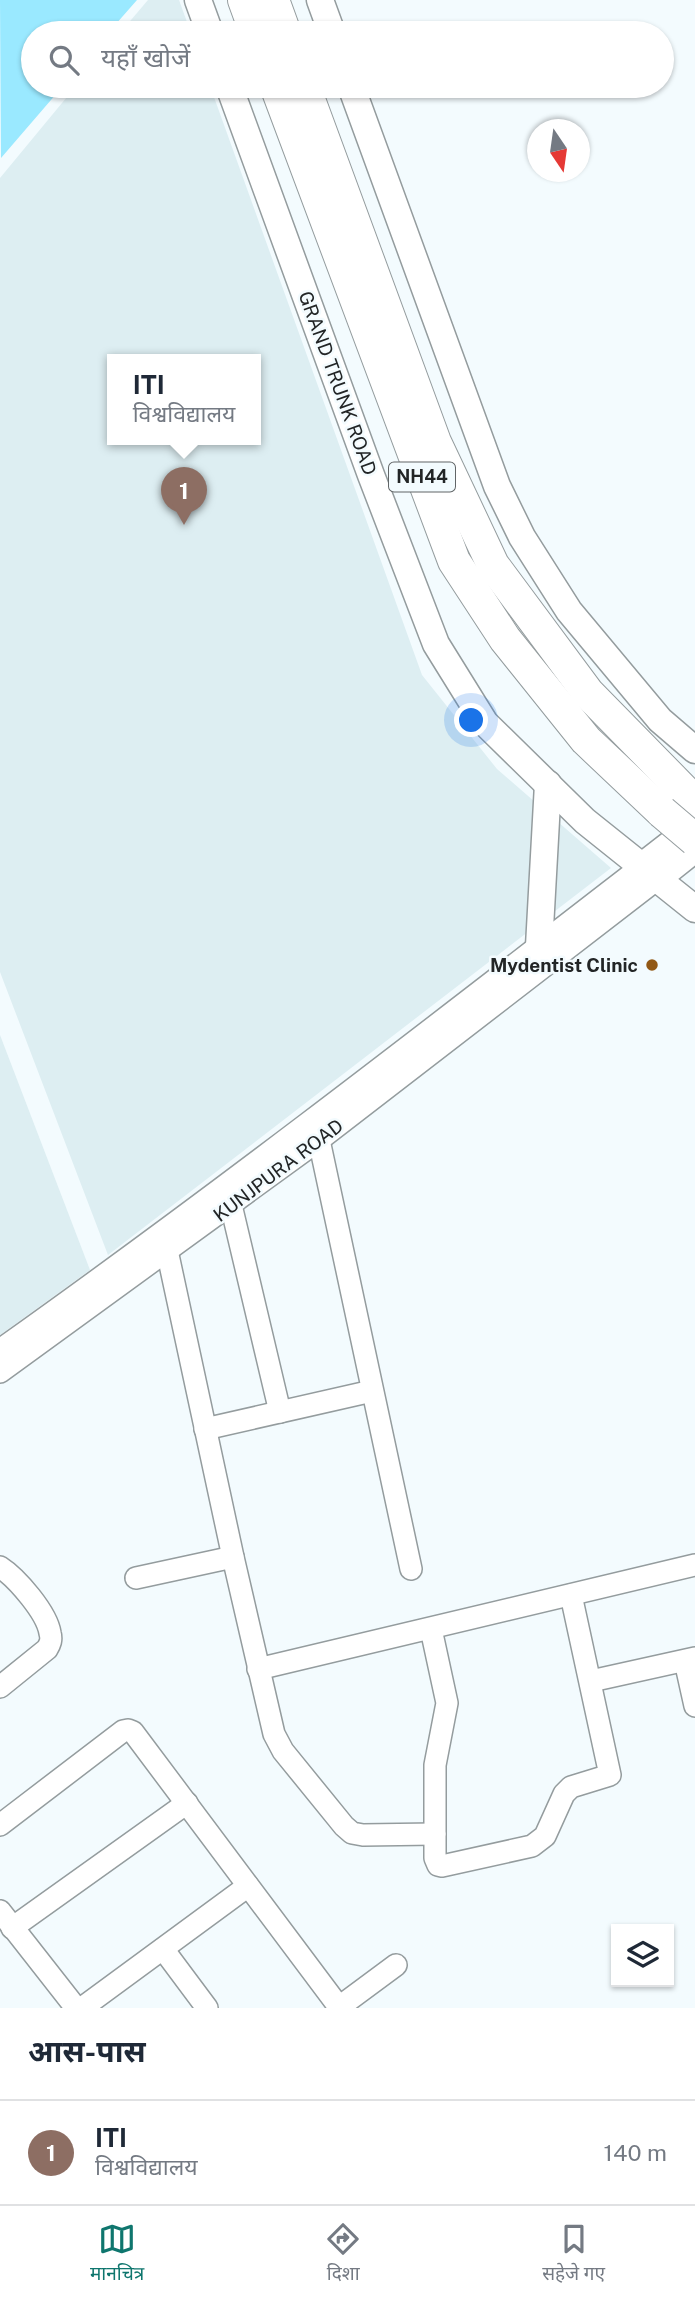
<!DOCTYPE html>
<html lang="hi">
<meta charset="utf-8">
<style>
body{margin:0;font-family:"Public Sans","Noto Sans Devanagari",sans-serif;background:#f2f2f3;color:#1f2937}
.controls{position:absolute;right:21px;bottom:21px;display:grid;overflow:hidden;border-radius:0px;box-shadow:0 2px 5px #0004}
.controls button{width:63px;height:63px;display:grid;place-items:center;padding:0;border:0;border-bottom:2px solid #e0e1e3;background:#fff;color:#1f2937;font:35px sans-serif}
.compass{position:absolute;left:527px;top:119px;width:63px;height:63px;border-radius:50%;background:#fff;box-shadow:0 2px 5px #0004;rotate:167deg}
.you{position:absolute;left:472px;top:721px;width:24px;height:24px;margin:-18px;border:5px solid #fff;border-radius:50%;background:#1a73e8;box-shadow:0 0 0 10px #1a73e833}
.badge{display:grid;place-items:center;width:46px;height:46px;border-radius:50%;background:#0f766e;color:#fff;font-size:23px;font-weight:700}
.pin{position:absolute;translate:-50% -58px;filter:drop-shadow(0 2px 4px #0008)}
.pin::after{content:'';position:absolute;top:37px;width:24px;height:21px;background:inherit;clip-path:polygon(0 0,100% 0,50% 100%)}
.popup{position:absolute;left:107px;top:354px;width:154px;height:91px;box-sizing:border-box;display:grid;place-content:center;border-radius:0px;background:#fff;filter:drop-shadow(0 2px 5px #0005);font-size:23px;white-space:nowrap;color:#747a83}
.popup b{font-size:26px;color:#1f2937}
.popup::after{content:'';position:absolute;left:50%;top:100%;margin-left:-14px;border:14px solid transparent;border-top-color:#fff}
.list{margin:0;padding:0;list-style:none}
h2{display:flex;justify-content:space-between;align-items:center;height:91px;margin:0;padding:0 28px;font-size:30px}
h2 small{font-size:23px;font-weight:400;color:#747a83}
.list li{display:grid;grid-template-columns:46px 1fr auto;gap:21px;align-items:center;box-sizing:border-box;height:105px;padding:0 28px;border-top:2px solid #e0e1e3}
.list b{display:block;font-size:26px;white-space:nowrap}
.list p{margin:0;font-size:23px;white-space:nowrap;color:#747a83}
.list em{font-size:23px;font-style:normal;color:#747a83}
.icon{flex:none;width:38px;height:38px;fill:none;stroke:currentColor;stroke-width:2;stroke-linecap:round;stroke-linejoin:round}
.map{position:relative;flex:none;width:695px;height:2008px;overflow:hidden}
.search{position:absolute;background:#fff;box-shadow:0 2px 5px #0004;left:21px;right:21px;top:21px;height:77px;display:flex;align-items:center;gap:18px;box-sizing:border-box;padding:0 24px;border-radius:38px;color:#747a83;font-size:26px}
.sheet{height:196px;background:#fff}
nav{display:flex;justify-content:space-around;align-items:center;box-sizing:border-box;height:98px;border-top:2px solid #e0e1e3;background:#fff;font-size:19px;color:#747a83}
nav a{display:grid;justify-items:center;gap:4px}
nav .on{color:#0f766e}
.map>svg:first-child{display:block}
.built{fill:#ddeef2;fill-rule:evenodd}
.green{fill:#9ae9ff}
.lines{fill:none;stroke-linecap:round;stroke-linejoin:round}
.minor-casing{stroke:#949c9e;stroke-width:24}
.major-casing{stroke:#949c9e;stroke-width:29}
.highway-casing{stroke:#949c9e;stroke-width:34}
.minor{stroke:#fff;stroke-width:21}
.major{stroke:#fff;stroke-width:26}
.highway{stroke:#fff;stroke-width:32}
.highway-bridge-casing{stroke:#949c9e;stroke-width:34;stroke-linecap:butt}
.highway-bridge{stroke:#fff;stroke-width:32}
.poi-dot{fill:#925815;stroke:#f3fbfe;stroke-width:2.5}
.labels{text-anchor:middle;stroke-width:5;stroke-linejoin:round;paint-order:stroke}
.shield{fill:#f3fbfe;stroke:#616567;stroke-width:2}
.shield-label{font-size:18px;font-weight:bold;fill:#222526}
.street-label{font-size:19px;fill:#222526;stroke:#f3fbfe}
.poi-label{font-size:19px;font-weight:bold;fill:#222526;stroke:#f3fbfe;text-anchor:end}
</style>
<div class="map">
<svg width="695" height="2008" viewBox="0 0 695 2008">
<rect width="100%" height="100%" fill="#f3fbfe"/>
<!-- built -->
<g class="built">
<path d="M 148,0 L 179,0 L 191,33 L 120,33 Z"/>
<path d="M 76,86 L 210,86 L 422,675 L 497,769 L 611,868 L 108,1255 L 0,972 L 0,178 ZM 112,359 L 256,359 L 256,439 L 112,439 Z"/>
<path d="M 0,1035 L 90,1270 L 0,1335 Z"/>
</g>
<!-- green -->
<path class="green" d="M 0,0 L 137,0 L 108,33 L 33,33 L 33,86 L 63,86 L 1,158 Z"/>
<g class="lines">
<defs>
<g id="minor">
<path d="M 319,1140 L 411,1569"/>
<path d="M 231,1205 L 280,1412"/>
<path d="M 165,1241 L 233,1557 L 274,1734 L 283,1751 L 344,1826 L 352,1833 L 363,1835 L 435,1834"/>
<path d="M 0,1350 C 218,1195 429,1031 641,867"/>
<path d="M 0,1372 L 319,1140 L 656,880"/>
<path d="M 205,1429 L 372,1391"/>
<path d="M 0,1567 C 17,1578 47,1613 50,1633 C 52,1640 50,1644 47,1649 L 0,1687"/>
<path d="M 136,1578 L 233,1557"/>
<path d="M 431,1629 L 447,1703 L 435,1765 L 435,1858 L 438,1865 L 442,1866 L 532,1846 L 545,1836 L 564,1794 L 571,1787 L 610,1775 L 571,1595"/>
<path d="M 685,1661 L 695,1706"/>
<path d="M 258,1669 L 695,1565"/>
<path d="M 591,1681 L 695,1658"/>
<path d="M 0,1825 L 123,1731 L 128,1730 L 133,1732 L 339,2007"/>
<path d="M 0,1911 L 76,2008"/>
<path d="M 12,1928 L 187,1803"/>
<path d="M 163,1949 L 207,2008"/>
<path d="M 82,2008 L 248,1886"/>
<path d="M 338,2008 L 396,1965"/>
</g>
<g id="major">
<path d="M 198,0 L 210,33"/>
<path d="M 320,0 L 332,33"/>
<path d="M 229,86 L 371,475 L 436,644 L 485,723 L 585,821 L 695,909"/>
<path d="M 351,86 L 497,486 L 522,537 L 569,611 L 660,720 L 695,750"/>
<path d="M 641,867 L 695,825"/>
<path d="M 656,880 L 695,849"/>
<path d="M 539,946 L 548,784"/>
</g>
<g id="highway">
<path d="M 244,0 L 256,33"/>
<path d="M 273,0 L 285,33"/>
<path d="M 276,86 L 454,561 L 505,639 L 586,740 L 662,812"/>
<path d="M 304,86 L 435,442 L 493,565 L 588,693 L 695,802"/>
</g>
</defs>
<!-- minor casing -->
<use href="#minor" class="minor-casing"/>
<!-- major casing -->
<use href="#major" class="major-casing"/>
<!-- highway casing -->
<use href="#highway" class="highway-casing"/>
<!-- minor -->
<use href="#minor" class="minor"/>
<!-- major -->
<use href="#major" class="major"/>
<!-- highway -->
<use href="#highway" class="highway"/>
<defs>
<path id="highway-bridge" d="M 662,812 L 695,840"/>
</defs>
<!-- highway-bridge casing -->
<use href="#highway-bridge" class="highway-bridge-casing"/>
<!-- highway-bridge -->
<use href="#highway-bridge" class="highway-bridge"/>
</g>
<!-- markers -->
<circle class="poi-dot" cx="652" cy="965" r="7"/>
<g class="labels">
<!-- shield labels -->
<rect class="shield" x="389" y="462.5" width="66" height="29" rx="5"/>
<g class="shield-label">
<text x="422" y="483">NH44</text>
</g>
<!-- street labels -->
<g class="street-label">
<text transform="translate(338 383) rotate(70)" y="7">GRAND TRUNK ROAD</text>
<text transform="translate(278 1170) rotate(-37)" y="7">KUNJPURA ROAD</text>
</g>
<!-- poi labels -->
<g class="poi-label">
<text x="638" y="972">Mydentist Clinic</text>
</g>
</g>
</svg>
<div class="controls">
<button><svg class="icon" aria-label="layers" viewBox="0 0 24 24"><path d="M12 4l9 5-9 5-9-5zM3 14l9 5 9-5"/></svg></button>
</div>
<svg class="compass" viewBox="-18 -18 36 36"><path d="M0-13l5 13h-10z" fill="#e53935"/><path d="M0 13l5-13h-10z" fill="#747a83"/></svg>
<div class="you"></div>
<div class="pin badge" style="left:184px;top:525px;background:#8d6e63">1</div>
<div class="popup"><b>ITI</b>विश्वविद्यालय</div>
<div class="search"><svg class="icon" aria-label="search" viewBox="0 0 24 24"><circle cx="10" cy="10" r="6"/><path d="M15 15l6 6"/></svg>यहाँ खोजें</div>
</div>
<section class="sheet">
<h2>आस-पास<small></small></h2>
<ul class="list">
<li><span class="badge" style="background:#8d6e63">1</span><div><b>ITI</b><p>विश्वविद्यालय</p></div><em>140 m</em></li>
</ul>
</section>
<nav>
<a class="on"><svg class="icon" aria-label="map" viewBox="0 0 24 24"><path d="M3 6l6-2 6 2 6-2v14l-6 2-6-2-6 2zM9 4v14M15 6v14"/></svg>मानचित्र</a>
<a><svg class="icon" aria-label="directions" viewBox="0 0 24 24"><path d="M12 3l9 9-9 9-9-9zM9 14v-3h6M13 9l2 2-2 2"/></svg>दिशा</a>
<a><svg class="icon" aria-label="saved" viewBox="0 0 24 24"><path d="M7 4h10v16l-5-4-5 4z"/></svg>सहेजे गए</a>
</nav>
